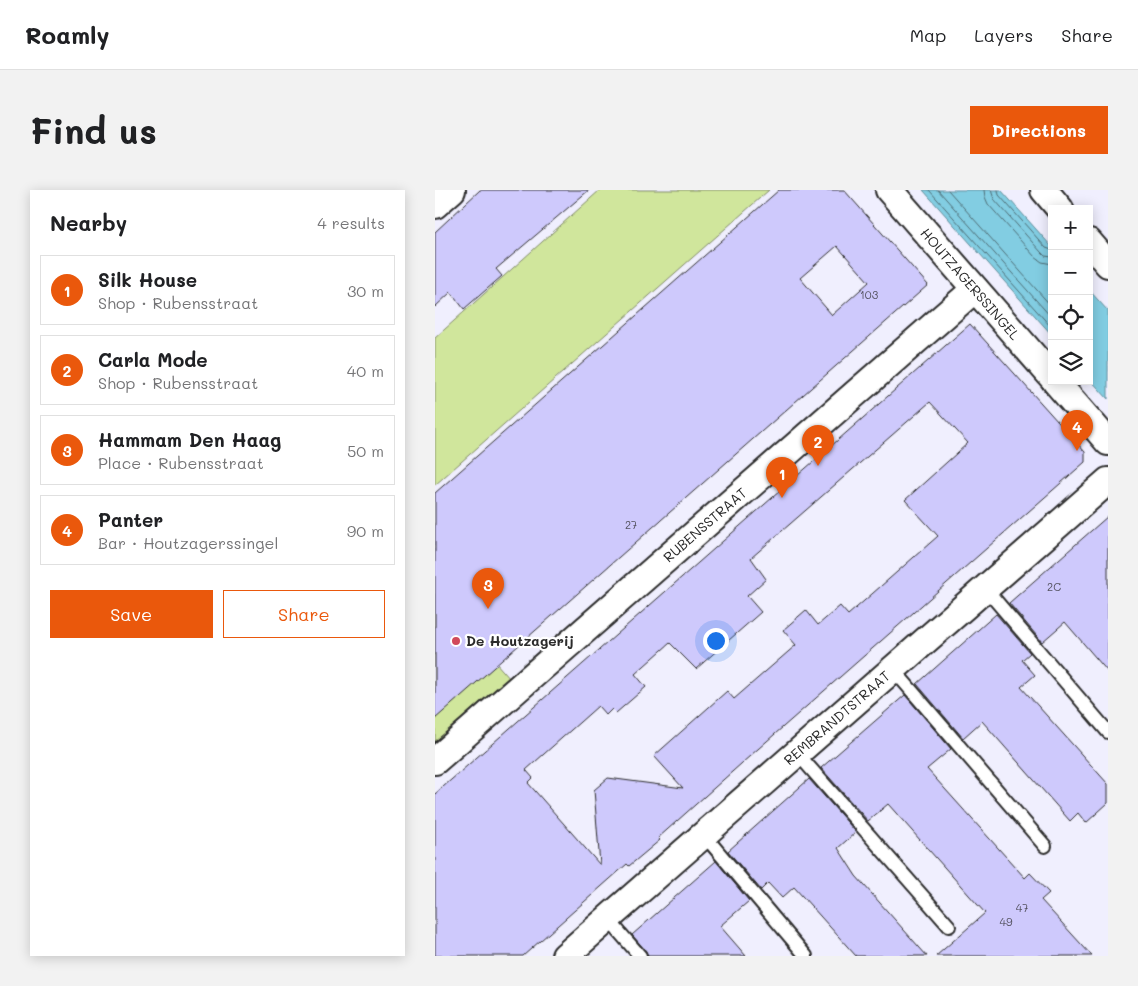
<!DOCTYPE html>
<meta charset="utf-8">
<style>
body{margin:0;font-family:Mali,sans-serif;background:#f2f2f2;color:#202124}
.controls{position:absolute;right:15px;top:15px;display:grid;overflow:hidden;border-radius:0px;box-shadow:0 2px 12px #0003}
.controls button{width:45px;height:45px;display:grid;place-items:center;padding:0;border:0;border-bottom:1px solid #e0e0e0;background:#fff;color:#202124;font:25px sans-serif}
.you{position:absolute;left:280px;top:450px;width:18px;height:18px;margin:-12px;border:4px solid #fff;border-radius:50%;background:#1a73e8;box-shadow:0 0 0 8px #1a73e833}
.badge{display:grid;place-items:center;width:32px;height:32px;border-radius:50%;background:#ea580c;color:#fff;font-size:16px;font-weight:700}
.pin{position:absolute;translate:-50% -41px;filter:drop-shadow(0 1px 2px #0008)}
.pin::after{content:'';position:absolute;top:26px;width:18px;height:15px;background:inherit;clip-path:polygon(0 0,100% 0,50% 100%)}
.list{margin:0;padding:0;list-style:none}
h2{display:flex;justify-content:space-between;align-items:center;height:65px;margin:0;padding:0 20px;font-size:21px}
h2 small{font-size:16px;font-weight:400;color:#757577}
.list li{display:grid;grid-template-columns:32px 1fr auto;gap:15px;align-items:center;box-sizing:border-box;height:70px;margin:0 10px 10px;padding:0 10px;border:1px solid #e0e0e0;border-radius:0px}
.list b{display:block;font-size:19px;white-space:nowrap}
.list p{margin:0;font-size:16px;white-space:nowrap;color:#757577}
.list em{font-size:16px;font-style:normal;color:#757577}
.actions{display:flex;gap:10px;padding:15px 20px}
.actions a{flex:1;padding:11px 0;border:1px solid #ea580c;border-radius:0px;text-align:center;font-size:18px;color:#ea580c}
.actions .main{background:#ea580c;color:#fff}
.icon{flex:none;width:28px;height:28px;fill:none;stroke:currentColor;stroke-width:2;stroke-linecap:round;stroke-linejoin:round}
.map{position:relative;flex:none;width:673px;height:766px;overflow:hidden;border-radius:0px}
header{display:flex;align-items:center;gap:30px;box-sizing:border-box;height:70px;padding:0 25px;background:#fff;border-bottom:1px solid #e0e0e0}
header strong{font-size:24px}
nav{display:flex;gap:28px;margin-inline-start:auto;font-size:18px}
.intro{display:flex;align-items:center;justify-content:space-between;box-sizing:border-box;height:120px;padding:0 30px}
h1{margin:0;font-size:35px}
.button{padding:12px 22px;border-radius:0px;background:#ea580c;color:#fff;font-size:18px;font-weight:700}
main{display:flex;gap:30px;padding:0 30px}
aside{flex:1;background:#fff;border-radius:0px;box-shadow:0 2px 12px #0003}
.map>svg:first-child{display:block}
.green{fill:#d0e69c;stroke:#7e8864}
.water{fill:#82cde2;stroke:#5f8c99}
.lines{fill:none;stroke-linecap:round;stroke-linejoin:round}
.shore{stroke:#4e6c74;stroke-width:1}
.building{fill:#cec9fc;stroke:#2b2b2b;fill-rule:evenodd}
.service-casing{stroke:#2b2b2b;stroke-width:16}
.minor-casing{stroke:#2b2b2b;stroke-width:30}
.service{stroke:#fff;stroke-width:12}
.minor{stroke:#fff;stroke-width:26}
.poi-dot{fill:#d1495b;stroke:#fff;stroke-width:2}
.labels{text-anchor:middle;stroke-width:4.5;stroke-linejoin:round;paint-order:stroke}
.number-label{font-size:11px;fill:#54525f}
.street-label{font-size:14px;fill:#2b2b2b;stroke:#fff}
.poi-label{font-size:14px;font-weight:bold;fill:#2b2b2b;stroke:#fff;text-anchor:start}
</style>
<header>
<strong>Roamly</strong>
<nav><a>Map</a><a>Layers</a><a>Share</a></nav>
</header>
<div class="intro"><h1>Find us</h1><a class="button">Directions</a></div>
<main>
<aside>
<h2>Nearby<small>4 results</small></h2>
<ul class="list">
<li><span class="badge">1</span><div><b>Silk House</b><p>Shop · Rubensstraat</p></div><em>30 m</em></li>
<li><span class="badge">2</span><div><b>Carla Mode</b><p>Shop · Rubensstraat</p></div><em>40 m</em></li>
<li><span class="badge">3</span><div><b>Hammam Den Haag</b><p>Place · Rubensstraat</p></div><em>50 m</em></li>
<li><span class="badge">4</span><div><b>Panter</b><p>Bar · Houtzagerssingel</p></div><em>90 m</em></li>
</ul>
<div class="actions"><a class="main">Save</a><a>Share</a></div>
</aside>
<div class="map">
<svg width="673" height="766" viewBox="0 0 673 766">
<rect width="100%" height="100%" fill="#f0effe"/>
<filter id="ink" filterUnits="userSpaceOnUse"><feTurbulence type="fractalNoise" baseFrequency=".02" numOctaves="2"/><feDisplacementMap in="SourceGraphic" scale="10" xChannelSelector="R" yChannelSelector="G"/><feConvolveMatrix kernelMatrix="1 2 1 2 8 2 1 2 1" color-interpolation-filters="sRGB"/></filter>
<g filter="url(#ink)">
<!-- green -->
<g class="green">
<path d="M 165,0 L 334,0 L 0,295 L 0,148 Z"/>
<path d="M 0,404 L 83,498 L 0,568 Z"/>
</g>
<!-- water -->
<g class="water">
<path d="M 488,0 L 566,0 L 617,57 L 617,145 Z"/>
<path d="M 654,100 L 673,121 L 673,209 L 654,188 Z"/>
</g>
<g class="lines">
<!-- shore -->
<g class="shore">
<path d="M 494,0 L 617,138"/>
<path d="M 503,0 L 617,128"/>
<path d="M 513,0 L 617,117"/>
<path d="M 549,0 L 550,7 L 553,14 L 600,67 L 607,72 L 617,74"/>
<path d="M 556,0 L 559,9 L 606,62 L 610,66 L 617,67"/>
<path d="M 563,0 L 564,5 L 611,58 L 617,60"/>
</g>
</g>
<!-- building -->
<g class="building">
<path d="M 45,0 L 154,0 L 61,79 L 67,86 L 29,119 L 16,102 L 0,117 L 0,42 Z"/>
<path d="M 344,0 L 409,0 L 493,95 L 0,529 L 0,303 ZM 402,56 L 434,92 L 397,125 L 365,88 Z"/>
<path d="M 535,134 L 650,262 L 650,272 L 307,573 L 223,648 L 225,650 L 194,676 L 192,674 L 88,766 L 0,766 L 0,604 ZM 495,212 L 533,253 L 470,310 L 503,346 L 413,425 L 405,416 L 383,435 L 371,420 L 348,440 L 361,455 L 299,509 L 292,501 L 219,566 L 248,598 L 173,588 L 159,600 L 165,675 L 93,593 L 98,588 L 91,580 L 163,516 L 171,525 L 177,519 L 181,523 L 211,497 L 200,484 L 235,453 L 261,479 L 326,422 L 312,406 L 331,389 L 316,368 Z"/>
<path d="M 673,326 L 673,482 L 630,432 L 607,452 L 574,413 Z"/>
<path d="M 561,424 L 595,463 L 587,470 L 600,485 L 586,497 L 673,594 L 673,613 L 651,633 L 643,623 L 635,631 L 547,531 L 528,548 L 482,494 Z"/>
<path d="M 470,505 L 516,559 L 492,579 L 590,688 L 595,683 L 614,703 L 606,710 L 657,766 L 501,766 L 550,723 L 453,614 L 433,631 L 386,578 Z"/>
<path d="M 374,589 L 421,642 L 403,658 L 421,686 L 492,766 L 421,766 L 359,697 L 347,708 L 333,693 L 326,700 L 293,661 Z"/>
<path d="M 281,671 L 314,711 L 285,736 L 311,766 L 213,766 L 211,761 L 197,745 Z"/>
</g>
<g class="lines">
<defs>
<g id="service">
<path d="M 550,398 L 673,542"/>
<path d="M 458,479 L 610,656"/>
<path d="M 362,563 L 514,736"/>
<path d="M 269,645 L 371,766"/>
<path d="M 173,729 L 205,766"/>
</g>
<g id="minor">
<path d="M 454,0 L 617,187"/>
<path d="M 609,0 L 625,19"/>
<path d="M 0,15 L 17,0"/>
<path d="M 654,52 L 673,74"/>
<path d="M 620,191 L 673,252"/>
<path d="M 0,571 L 540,99"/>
<path d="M 130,766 L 673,291"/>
</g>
</defs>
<!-- service casing -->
<use href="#service" class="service-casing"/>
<!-- minor casing -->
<use href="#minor" class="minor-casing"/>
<!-- service -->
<use href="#service" class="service"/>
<!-- minor -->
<use href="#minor" class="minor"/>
</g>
</g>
<!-- markers -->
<circle class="poi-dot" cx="21" cy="451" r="5"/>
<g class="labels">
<!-- number labels -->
<g class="number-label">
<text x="434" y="109">103</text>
<text x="196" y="339">27</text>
<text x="619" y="401">2C</text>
<text x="587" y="722">47</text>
<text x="571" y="736">49</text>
</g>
<!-- street labels -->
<g class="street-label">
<text transform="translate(535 94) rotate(49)" y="5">HOUTZAGERSSINGEL</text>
<text transform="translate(270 335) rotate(-41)" y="5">RUBENSSTRAAT</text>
<text transform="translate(402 528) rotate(-41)" y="5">REMBRANDTSTRAAT</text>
</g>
<!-- poi labels -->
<g class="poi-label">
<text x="31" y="456">De Houtzagerij</text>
</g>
</g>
</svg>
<div class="controls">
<button>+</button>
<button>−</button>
<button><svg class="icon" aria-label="locate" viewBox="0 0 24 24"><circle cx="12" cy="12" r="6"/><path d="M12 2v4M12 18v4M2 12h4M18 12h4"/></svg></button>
<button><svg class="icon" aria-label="layers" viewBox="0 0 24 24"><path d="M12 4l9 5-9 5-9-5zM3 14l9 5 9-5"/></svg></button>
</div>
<div class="you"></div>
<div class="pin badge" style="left:347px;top:308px">1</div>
<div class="pin badge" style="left:383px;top:276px">2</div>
<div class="pin badge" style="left:53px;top:419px">3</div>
<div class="pin badge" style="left:642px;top:261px">4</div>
</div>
</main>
